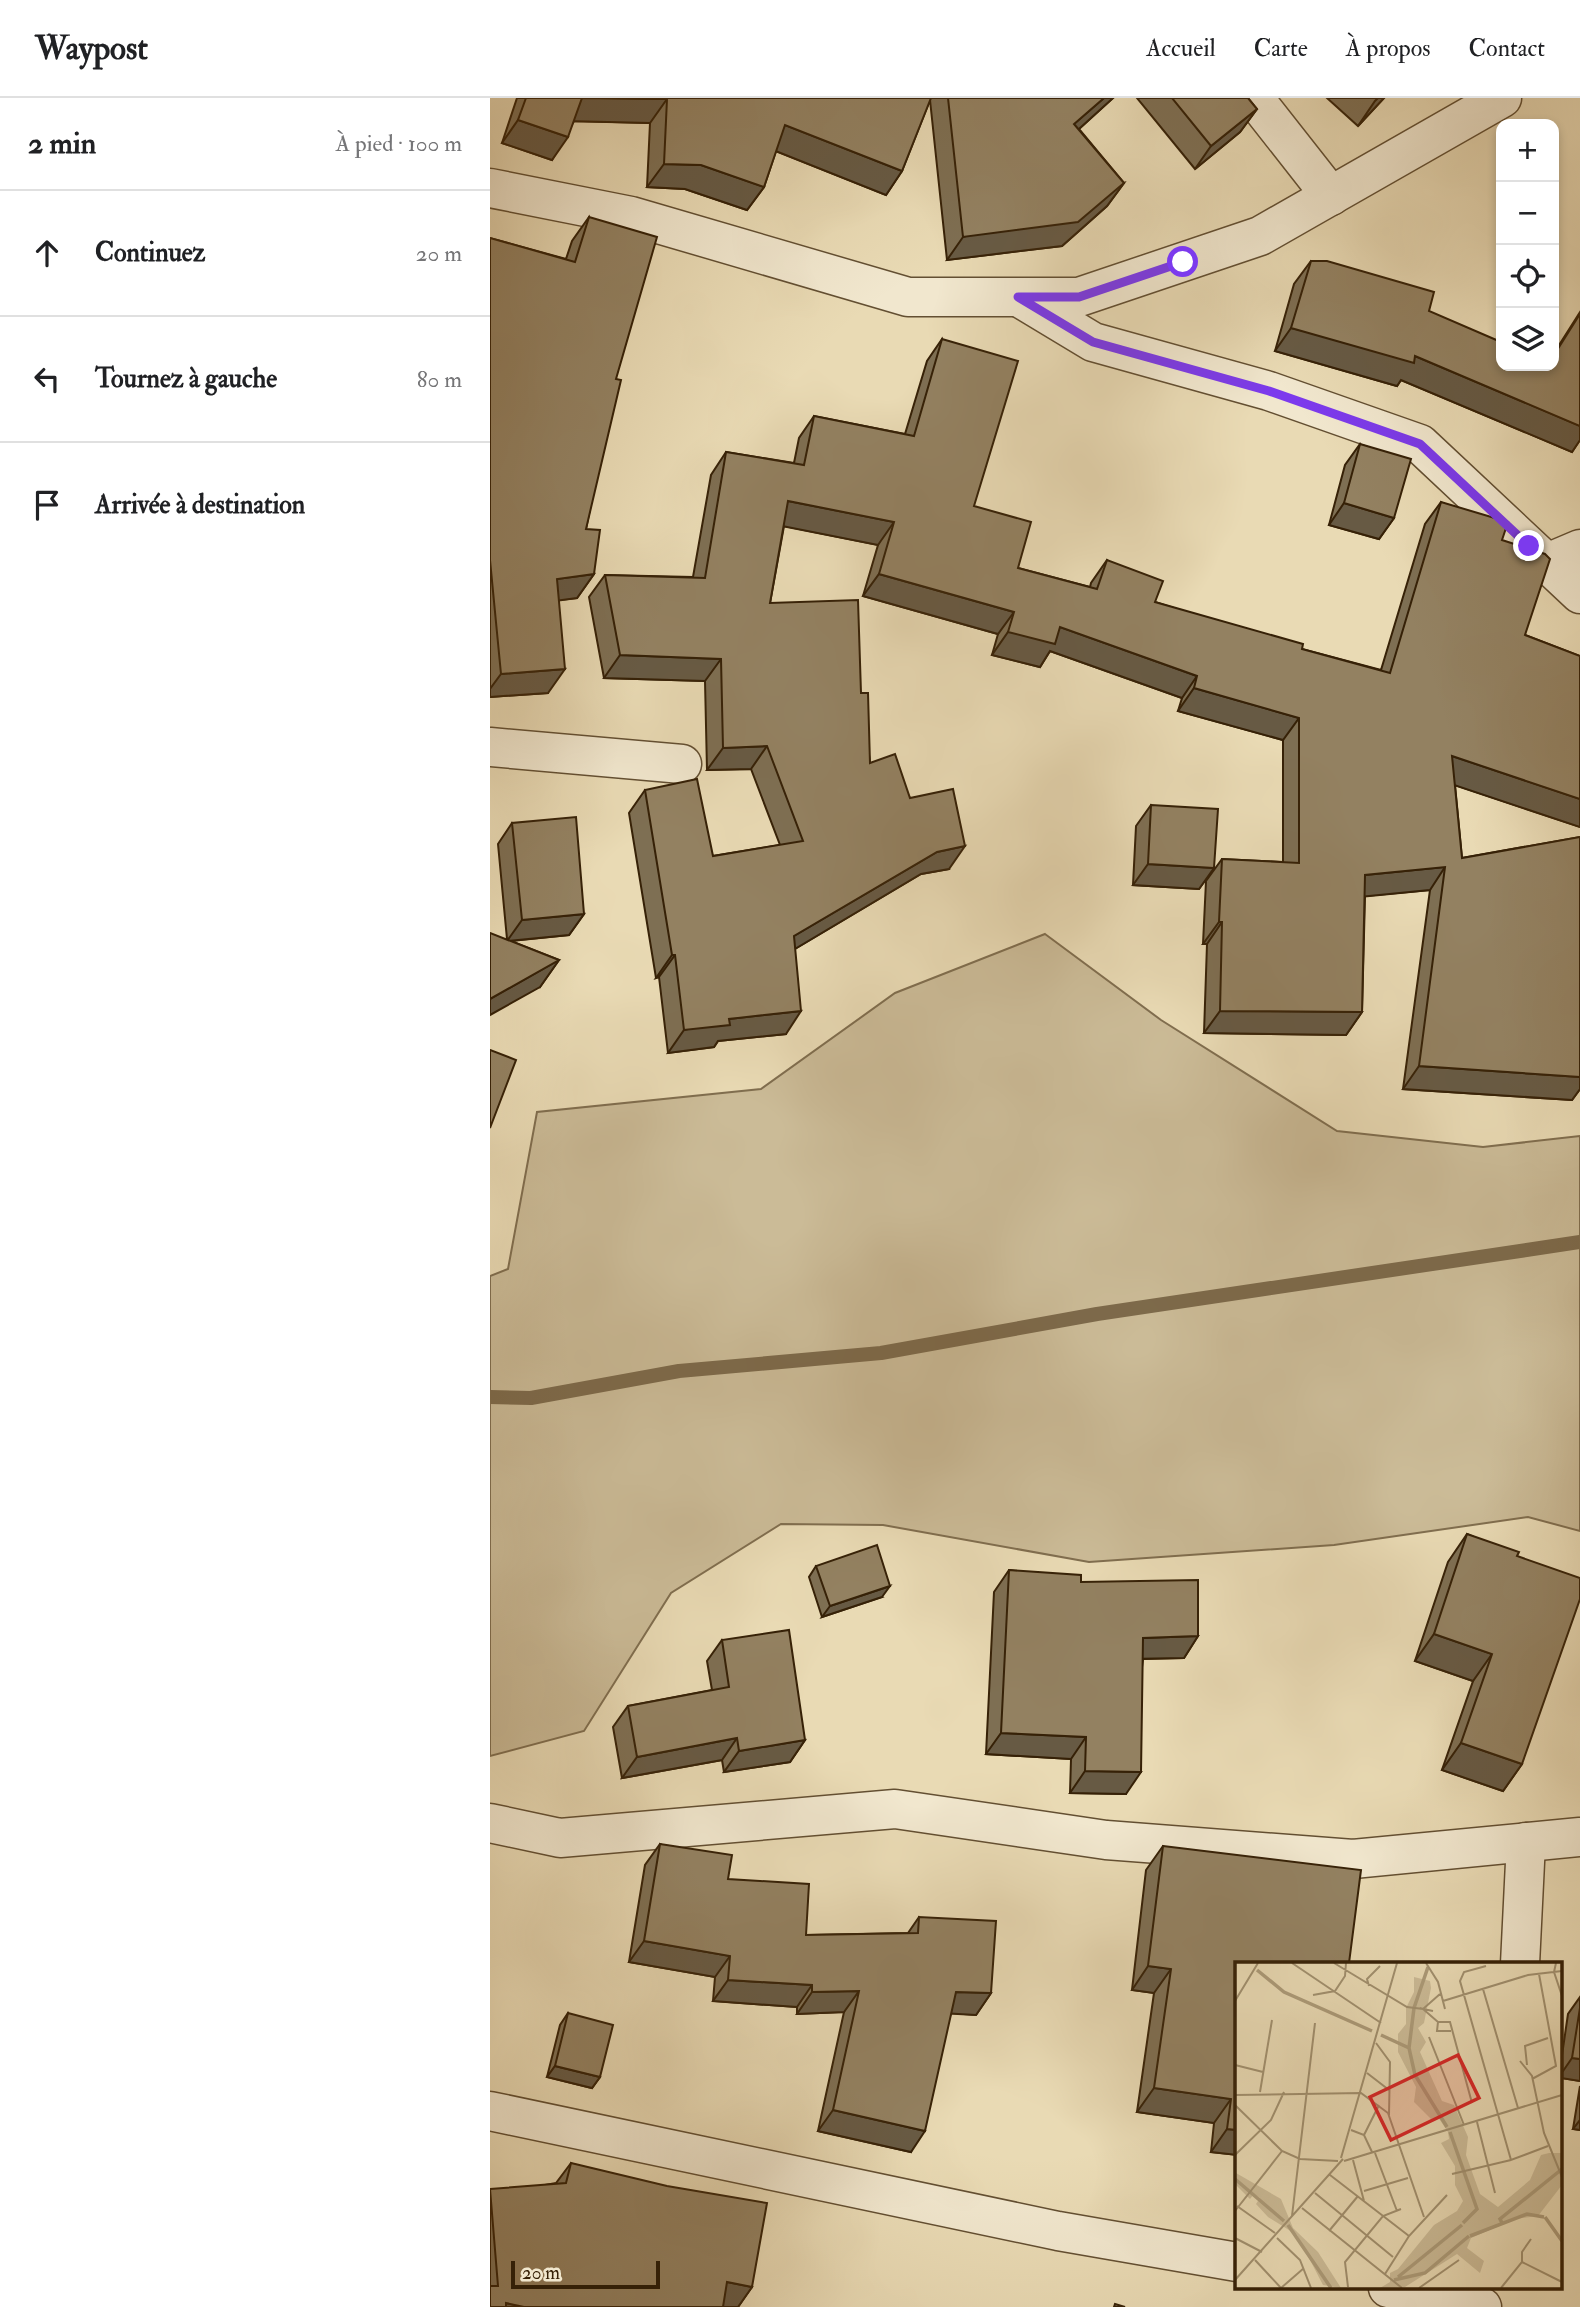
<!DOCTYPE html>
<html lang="fr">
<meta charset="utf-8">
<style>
body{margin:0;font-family:"IM FELL Double Pica",serif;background:#f6f6f6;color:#202124}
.controls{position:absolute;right:21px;top:21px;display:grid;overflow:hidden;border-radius:14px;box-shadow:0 4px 10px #0003}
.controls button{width:63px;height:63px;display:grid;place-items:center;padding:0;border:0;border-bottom:2px solid #e0e0e0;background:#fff;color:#202124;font:35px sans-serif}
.scale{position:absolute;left:21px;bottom:18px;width:149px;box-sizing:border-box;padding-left:7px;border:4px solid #362107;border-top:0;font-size:19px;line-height:24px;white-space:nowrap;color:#362107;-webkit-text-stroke:5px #f1e7ce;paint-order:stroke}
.stop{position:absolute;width:21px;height:21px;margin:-16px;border:5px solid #7c3aed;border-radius:50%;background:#fff}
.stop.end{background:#7c3aed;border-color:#fff;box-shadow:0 2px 7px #0008}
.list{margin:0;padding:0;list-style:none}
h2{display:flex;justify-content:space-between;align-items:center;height:91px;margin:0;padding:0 28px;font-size:30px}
h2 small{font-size:23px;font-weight:400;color:#757577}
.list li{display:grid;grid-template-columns:46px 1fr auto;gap:21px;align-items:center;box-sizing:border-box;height:126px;padding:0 28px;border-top:2px solid #e0e0e0}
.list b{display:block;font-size:26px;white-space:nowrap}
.list em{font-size:23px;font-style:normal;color:#757577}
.icon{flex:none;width:38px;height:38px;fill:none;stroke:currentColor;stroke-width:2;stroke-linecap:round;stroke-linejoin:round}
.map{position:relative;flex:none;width:1090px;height:2209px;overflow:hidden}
header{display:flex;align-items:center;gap:42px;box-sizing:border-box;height:98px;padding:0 35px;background:#fff;border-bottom:2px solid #e0e0e0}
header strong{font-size:33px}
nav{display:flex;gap:38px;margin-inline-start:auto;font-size:24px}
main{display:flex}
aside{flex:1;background:#fff}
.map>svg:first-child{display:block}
.green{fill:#cbbb97;stroke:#806e4f;stroke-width:2}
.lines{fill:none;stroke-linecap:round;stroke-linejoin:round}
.stream{stroke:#7d6a4b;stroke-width:14}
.minor-casing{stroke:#634f32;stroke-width:41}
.minor{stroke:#f1e7ce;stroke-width:38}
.wall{fill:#7e6f53;stroke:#362107;stroke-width:2}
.shaded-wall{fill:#675a44;stroke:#362107;stroke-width:2}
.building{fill:#938161;stroke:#362107;stroke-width:2}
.route{stroke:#7c3aed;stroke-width:9}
.inset-river{fill:none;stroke:#ac9b79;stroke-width:3.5}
.inset-road{fill:none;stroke:#a1906f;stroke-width:2}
.view{fill:#d62828;fill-opacity:0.15;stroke:#d62828;stroke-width:3.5}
.inset-edge{fill:none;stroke:#362107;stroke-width:3.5}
</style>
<header>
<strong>Waypost</strong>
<nav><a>Accueil</a><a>Carte</a><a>À propos</a><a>Contact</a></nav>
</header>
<main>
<aside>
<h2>2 min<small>À pied · 100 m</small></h2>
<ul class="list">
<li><svg class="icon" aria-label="ahead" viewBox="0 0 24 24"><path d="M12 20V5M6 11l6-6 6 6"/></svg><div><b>Continuez</b></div><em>20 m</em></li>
<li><svg class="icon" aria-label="left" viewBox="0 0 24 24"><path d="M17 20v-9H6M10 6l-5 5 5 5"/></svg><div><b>Tournez à gauche</b></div><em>80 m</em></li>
<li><svg class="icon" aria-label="arrive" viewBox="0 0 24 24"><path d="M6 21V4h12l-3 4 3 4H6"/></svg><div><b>Arrivée à destination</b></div></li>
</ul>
</aside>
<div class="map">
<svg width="1090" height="2209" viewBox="0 0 1090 2209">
<rect width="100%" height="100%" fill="#e9dab4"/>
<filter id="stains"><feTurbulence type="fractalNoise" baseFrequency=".00286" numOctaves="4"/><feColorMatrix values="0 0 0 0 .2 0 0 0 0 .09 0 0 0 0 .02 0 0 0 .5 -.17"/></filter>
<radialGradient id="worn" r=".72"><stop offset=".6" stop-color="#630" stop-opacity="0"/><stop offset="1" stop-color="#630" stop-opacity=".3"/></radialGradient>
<!-- green -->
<path class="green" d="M 555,836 L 671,922 L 847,1033 L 993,1049 L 1090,1038 L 1090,1433 L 1038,1419 L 844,1447 L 599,1464 L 393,1427 L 291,1426 L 181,1495 L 94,1633 L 0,1658 L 0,1178 L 18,1171 L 47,1014 L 271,991 L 405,895 Z"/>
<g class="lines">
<!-- stream -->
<path class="stream" d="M 0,1299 L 41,1300 L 189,1273 L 391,1255 L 607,1216 L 1090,1144"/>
<defs>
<g id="minor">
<path d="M 764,0 L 841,98"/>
<path d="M 0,90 L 141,118 L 418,199 L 589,199 L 770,138 L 1012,0"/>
<path d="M 530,200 L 603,244 L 779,293 L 930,346 L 1090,496"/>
<path d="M 1057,465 L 1090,451"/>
<path d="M 0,649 L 192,666"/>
<path d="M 0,1725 L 70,1740 L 405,1711 L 616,1742 L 863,1761 L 1090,1739"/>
<path d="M 1030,1866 L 1036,1744"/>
<path d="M 0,2013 L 568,2133 L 747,2164"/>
<path d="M 898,2190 L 992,2209"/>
</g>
</defs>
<!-- minor casing -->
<use href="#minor" class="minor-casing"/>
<!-- minor -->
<use href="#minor" class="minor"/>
</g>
<!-- wall -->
<g class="wall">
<path d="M 27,0 L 623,0 L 589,31 L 634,85 L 617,108 L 572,148 L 457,162 L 440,2 L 412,73 L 396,97 L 286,53 L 274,89 L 257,112 L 195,91 L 157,89 L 160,25 L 84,23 L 62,62 L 12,45 Z"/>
<path d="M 647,0 L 758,0 L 767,11 L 750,34 L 705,71 Z"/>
<path d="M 837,0 L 894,0 L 868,28 Z"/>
<path d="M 99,119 L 126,281 L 96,431 L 104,476 L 87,500 L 69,502 L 58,595 L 0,599 L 0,140 L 76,161 L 82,143 Z"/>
<path d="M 821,163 L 1064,268 L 1064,255 L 1090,214 L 1090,342 L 1082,354 L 911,282 L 907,288 L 785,253 L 804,186 Z"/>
<path d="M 452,241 L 484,408 L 528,470 L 600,489 L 601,485 L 617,462 L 665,504 L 812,551 L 891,572 L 935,426 L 951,404 L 1012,442 L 1035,537 L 1090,558 L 1090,729 L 965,687 L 972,760 L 1090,739 L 1090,991 L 1082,1002 L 913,991 L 940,792 L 875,798 L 872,914 L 856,937 L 714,935 L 717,846 L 713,846 L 716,783 L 732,761 L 793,764 L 793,642 L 688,613 L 692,600 L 560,553 L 550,569 L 502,557 L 508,536 L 373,498 L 388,447 L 294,428 L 280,505 L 371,595 L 380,665 L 420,700 L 459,771 L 431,776 L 305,851 L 296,936 L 228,943 L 224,949 L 178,955 L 169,879 L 166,880 L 139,715 L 155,692 L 223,758 L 290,747 L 261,671 L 217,672 L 215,583 L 114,580 L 99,499 L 115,477 L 203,479 L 221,377 L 236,354 L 304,365 L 309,340 L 324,318 L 415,336 L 437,263 Z"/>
<path d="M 870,346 L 904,420 L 889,441 L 839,427 L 855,367 Z"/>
<path d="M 661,707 L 724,770 L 709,791 L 643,787 L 646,728 Z"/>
<path d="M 22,725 L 94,816 L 79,837 L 21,843 L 69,862 L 50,889 L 17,841 L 8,746 Z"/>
<path d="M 977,1436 L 1027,1458 L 1032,1666 L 1013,1693 L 952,1672 L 983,1583 L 925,1563 L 958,1464 Z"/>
<path d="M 326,1468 L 392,1499 L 332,1519 L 319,1479 Z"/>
<path d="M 519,1472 L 591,1484 L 708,1538 L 694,1560 L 653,1561 L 636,1696 L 580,1695 L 581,1661 L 496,1656 L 504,1494 Z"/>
<path d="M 232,1542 L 315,1642 L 300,1664 L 234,1674 L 232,1662 L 132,1680 L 123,1629 L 138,1608 L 222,1592 L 217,1563 Z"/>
<path d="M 170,1746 L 238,1781 L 316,1837 L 418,1835 L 429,1819 L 501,1895 L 486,1917 L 461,1915 L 421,2054 L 328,2033 L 354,1914 L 307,1916 L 307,1909 L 223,1903 L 225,1879 L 139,1864 L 155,1767 Z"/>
<path d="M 673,1748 L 859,1865 L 747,1866 L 747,2057 L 721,2054 L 724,2025 L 647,2014 L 664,1895 L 642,1892 L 656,1772 Z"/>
<path d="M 1090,1899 L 1090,1983 L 1071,1980 L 1071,1964 L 1078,1916 Z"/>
<path d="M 78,1915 L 110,1979 L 102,1990 L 57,1979 L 70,1927 Z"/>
<path d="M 1090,1988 L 1090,2032 L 1083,2031 Z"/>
<path d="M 81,2065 L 262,2189 L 248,2209 L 0,2209 L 0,2097 L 66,2085 Z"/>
</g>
<!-- shaded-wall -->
<g class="shaded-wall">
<path d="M 92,0 L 177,1 L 160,25 L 75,23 Z"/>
<path d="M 614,0 L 623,0 L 568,50 L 584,26 Z"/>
<path d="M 888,0 L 894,0 L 868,28 L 885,3 Z"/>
<path d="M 767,11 L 750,34 L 705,71 L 721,48 Z"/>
<path d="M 28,22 L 78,39 L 62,62 L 12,45 Z"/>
<path d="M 295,27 L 412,73 L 396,97 L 278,50 Z"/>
<path d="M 174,66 L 211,67 L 274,89 L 257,112 L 195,91 L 157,89 Z"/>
<path d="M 634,85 L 617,108 L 572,148 L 457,162 L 473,139 Z"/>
<path d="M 801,230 L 925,258 L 1090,328 L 1090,342 L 1082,354 L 911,282 L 907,288 L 785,253 Z"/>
<path d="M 298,403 L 404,424 L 388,447 L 282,426 Z"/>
<path d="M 854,405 L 904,420 L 889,441 L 839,427 Z"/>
<path d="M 104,476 L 87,500 L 50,505 L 67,481 Z"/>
<path d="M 389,476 L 524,514 L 508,536 L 373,498 Z"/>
<path d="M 570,529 L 707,578 L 692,600 L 560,553 L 550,569 L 502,557 L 518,534 Z"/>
<path d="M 130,557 L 231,561 L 215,583 L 114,580 Z"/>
<path d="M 75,571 L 58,595 L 0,599 L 0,591 L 11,576 Z"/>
<path d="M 704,590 L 809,620 L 793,642 L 688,613 Z"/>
<path d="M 277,648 L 261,671 L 217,672 L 233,650 Z"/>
<path d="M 962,658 L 1090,701 L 1090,729 L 946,681 Z"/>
<path d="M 475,748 L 459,771 L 431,776 L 288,861 L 304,838 L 447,754 Z"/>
<path d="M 658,766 L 724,770 L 709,791 L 643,787 Z"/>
<path d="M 955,769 L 940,792 L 859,800 L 875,777 Z"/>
<path d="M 94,816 L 79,837 L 17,843 L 32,822 Z"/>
<path d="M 729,824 L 732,824 L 717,846 L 713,846 Z"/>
<path d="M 182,857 L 185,857 L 169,879 L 166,880 Z"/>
<path d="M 69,862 L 50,889 L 0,917 L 0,901 Z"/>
<path d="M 311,913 L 296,936 L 228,943 L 224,949 L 178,955 L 194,932 L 239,921 Z"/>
<path d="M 730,913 L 872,914 L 856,937 L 714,935 Z"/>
<path d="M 929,968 L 1090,979 L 1090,991 L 1082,1002 L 913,991 Z"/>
<path d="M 400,1488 L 392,1499 L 332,1519 L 340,1508 Z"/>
<path d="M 944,1536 L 1002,1556 L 983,1583 L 925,1563 Z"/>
<path d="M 708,1538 L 694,1560 L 638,1561 L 653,1540 Z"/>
<path d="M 511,1635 L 596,1639 L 581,1661 L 496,1656 Z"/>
<path d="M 247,1640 L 232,1662 L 132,1680 L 147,1659 Z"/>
<path d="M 315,1642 L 300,1664 L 234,1674 L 249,1653 Z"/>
<path d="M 971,1645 L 1032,1666 L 1013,1693 L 952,1672 Z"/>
<path d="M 595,1673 L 651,1674 L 636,1696 L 580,1695 Z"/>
<path d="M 154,1843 L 240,1858 L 225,1879 L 139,1864 Z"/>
<path d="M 658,1868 L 681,1871 L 664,1895 L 642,1892 Z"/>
<path d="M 238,1882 L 322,1887 L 307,1909 L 223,1903 Z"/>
<path d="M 369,1893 L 354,1914 L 307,1916 L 322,1894 Z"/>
<path d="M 466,1894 L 501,1895 L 486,1917 L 451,1915 Z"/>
<path d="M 1082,1960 L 1090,1961 L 1090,1983 L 1071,1980 L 1071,1976 Z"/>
<path d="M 65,1968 L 110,1979 L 102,1990 L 57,1979 Z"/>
<path d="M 664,1990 L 741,2001 L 724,2025 L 647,2014 Z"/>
<path d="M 343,2012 L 435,2033 L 421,2054 L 328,2033 Z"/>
<path d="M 1090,2022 L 1090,2032 L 1083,2031 Z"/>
<path d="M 737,2031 L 747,2032 L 747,2057 L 721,2054 Z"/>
<path d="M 237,2184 L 262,2189 L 248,2209 L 220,2209 Z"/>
<path d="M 16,2205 L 34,2209 L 14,2209 Z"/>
</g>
<!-- building -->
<g class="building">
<path d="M 36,0 L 92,0 L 78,39 L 28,22 Z"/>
<path d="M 109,0 L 441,0 L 412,73 L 295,27 L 274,89 L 211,67 L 174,66 L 177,1 Z"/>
<path d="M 458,0 L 614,0 L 584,26 L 634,85 L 588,124 L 473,139 Z"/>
<path d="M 682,0 L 758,0 L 767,11 L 721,48 Z"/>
<path d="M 99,119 L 167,139 L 126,281 L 131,282 L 96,431 L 110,432 L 104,476 L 67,481 L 75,571 L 11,576 L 0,462 L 0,140 L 85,164 Z"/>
<path d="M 821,163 L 837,163 L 944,194 L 939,213 L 1011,244 L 1011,268 L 1064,268 L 1064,257 L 1090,216 L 1090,328 L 925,258 L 924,265 L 801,230 Z"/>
<path d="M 452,241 L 528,263 L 484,408 L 541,424 L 528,470 L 607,491 L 617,462 L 673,483 L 665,504 L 813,546 L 812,551 L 900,575 L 951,404 L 1018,424 L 1012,442 L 1055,456 L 1060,461 L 1035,537 L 1090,558 L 1090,701 L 962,658 L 972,760 L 1090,739 L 1090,979 L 929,968 L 955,769 L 875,777 L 872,914 L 730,913 L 732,824 L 729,824 L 732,761 L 809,765 L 809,620 L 704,590 L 707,578 L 570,529 L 565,546 L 518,534 L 524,514 L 389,476 L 404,424 L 298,403 L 280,505 L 368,502 L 371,595 L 378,595 L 380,665 L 405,656 L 420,700 L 463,691 L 475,748 L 447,754 L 304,838 L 311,913 L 239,921 L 240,927 L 194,932 L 185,857 L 182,857 L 155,692 L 207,681 L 223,758 L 313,743 L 277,648 L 233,650 L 231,561 L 130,557 L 115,477 L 215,480 L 236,354 L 314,367 L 324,318 L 424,338 Z"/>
<path d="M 870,346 L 921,361 L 904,420 L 854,405 Z"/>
<path d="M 661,707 L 728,711 L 724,770 L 658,766 Z"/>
<path d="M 86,719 L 94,816 L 32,822 L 22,725 Z"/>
<path d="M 0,835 L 69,862 L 0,901 Z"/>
<path d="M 0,952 L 26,962 L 0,1030 Z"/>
<path d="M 977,1436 L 1029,1454 L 1027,1458 L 1090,1480 L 1090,1501 L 1032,1666 L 971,1645 L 1002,1556 L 944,1536 Z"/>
<path d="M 387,1447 L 400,1488 L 340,1508 L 326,1468 Z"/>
<path d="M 519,1472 L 591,1477 L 591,1484 L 708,1482 L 708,1538 L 653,1540 L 651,1674 L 595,1673 L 596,1639 L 511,1635 Z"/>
<path d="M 299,1532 L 315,1642 L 249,1653 L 247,1640 L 147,1659 L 138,1608 L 239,1589 L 232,1542 Z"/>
<path d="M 170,1746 L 242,1757 L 238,1781 L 319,1786 L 316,1837 L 428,1835 L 429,1819 L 506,1823 L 501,1895 L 466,1894 L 435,2033 L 343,2012 L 369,1893 L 322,1894 L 322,1887 L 238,1882 L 240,1858 L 154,1843 Z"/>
<path d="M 673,1748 L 871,1772 L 859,1865 L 876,1866 L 747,1866 L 747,2032 L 737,2031 L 741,2001 L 664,1990 L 681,1871 L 658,1868 Z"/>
<path d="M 1090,1910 L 1090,1961 L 1082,1960 Z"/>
<path d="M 78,1915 L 123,1927 L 110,1979 L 65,1968 Z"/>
<path d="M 81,2065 L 177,2088 L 277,2105 L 262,2189 L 237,2184 L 233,2209 L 34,2209 L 16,2205 L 16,2209 L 0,2209 L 0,2188 L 8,2188 L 0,2091 L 76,2085 Z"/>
<path d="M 625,2206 L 635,2209 L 624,2209 Z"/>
</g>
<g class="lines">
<!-- route -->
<path class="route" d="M 693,164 L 589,199 L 528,199 L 603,244 L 779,293 L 930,346 L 1039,448"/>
</g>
<!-- overview -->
<g transform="translate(745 1864)">
<rect width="327" height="327" fill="#e9dab4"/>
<path d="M 179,15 L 195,19 L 196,26 L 189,61 L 183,66 L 191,80 L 185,90 L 207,139 L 219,143 L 233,175 L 231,193 L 245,232 L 263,245 L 295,218 L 306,193 L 314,191 L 327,191 L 327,223 L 303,254 L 280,257 L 236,276 L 232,286 L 249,299 L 245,311 L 222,292 L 170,325 L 145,326 L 155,320 L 155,311 L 163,307 L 199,263 L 222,249 L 228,239 L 220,223 L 220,204 L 206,181 L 214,177 L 213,170 L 203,155 L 196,157 L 179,140 L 181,125 L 163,90 L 163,72 L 171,62 L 171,46 L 179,30 ZM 1,211 L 46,237 L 58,266 L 83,290 L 106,326 L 88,323 L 62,273 L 33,255 L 21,242 L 25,236 L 19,232 L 15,237 L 0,222 Z" fill="#cbbb97"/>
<path class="inset-river" d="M 22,8 L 49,30 L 137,69M 146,73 L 174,86 L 180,113 L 212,165M 174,86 L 179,46 L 193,5M 215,170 L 242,247 L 228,261M 0,217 L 49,259M 310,255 L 327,279M 267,261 L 265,257 L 327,207M 53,263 L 96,326M 235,274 L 292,252 L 309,255M 163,315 L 227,263M 159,318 L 190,311 L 234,274"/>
<path class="inset-road" d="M 57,1 L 146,61M 99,1 L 172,45 L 188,47 L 205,32M 191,1 L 203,20 L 210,47M 321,1 L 319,10 L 327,34M 251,4 L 229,10 L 225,19 L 276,198 L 313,184M 134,24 L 132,17 L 145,4M 248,27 L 283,146M 78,33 L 100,29 L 110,14 L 111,1M 0,39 L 23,1M 208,39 L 293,13 L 327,9M 198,49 L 188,47 L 203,60M 216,69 L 202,69 L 203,60 L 215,60 L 237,141M 194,75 L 229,163M 141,81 L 155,100 L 154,153M 285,99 L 297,114 L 309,171 L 327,215M 0,103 L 28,110M 292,103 L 290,84 L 313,76M 132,111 L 154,128M 297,117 L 321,104 L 304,12M 25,130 L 37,58M 0,133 L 126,131 L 153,151 L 189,255M 0,143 L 47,189 L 65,197 L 103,199M 242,160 L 260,231M 116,168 L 129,173 L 137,190M 129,173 L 144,143M 140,191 L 162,249M 0,193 L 36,158 L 49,130M 106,196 L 162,1M 118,198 L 129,239M 109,199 L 327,133M 217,212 L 276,198M 95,213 L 174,274M 129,229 L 173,216M 80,231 L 158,295M 2,244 L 40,271M 67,246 L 167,326M 0,249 L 47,189M 57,254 L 80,61M 94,269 L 123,234M 0,276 L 27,290M 42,276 L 65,298 L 76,326M 20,298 L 46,326M 287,300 L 327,320M 150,312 L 174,274 L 212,233M 0,318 L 108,197M 113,325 L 110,300 L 148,254 L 166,247M 46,326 L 69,306M 184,326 L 224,298M 266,326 L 287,300 L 287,290 L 296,277"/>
<path class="view" d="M 223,93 L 244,136 L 156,178 L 135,135 Z"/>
<rect width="327" height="327" class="inset-edge"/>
</g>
<rect width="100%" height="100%" filter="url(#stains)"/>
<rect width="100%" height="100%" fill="url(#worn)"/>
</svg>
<div class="controls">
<button>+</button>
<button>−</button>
<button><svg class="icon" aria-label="locate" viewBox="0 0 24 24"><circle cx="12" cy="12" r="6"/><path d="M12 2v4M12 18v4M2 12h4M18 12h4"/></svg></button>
<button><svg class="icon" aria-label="layers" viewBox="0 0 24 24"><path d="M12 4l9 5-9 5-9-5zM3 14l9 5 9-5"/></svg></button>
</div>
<div class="scale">20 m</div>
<div class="stop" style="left:693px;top:164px"></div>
<div class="stop end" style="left:1039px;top:448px"></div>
</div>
</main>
